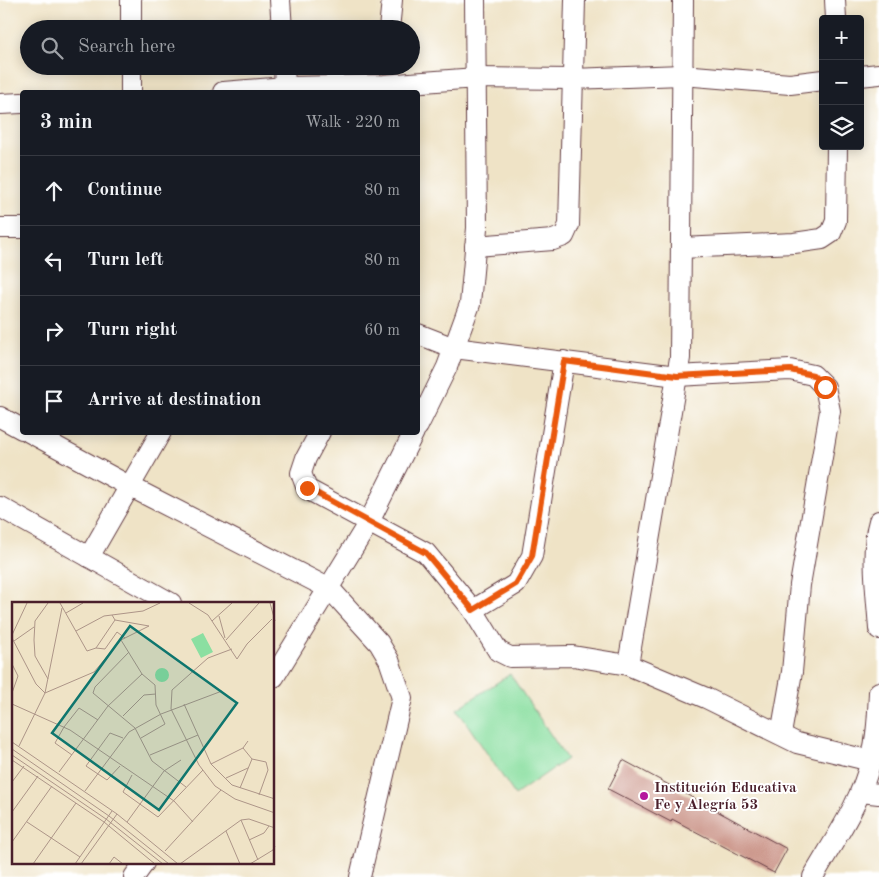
<!DOCTYPE html>
<meta charset="utf-8">
<style>
body{margin:0;font-family:"Old Standard TT",serif;background:#20242c;color:#f1f3f6}
.controls{position:absolute;right:15px;top:15px;display:grid;overflow:hidden;border-radius:5px;box-shadow:0 2px 12px #0003}
.controls button{width:45px;height:45px;display:grid;place-items:center;padding:0;border:0;border-bottom:1px solid #363941;background:#171b24;color:#f1f3f6;font:25px sans-serif}
.stop{position:absolute;width:15px;height:15px;margin:-11px;border:4px solid #ea580c;border-radius:50%;background:#fff}
.stop.end{background:#ea580c;border-color:#fff;box-shadow:0 1px 5px #0008}
.list{margin:0;padding:0;list-style:none}
h2{display:flex;justify-content:space-between;align-items:center;height:65px;margin:0;padding:0 20px;font-size:21px}
h2 small{font-size:16px;font-weight:400;color:#9ea1a6}
.list li{display:grid;grid-template-columns:32px 1fr auto;gap:15px;align-items:center;box-sizing:border-box;height:70px;padding:0 20px;border-top:1px solid #363941}
.list b{display:block;font-size:19px;white-space:nowrap}
.list em{font-size:16px;font-style:normal;color:#9ea1a6}
.icon{flex:none;width:28px;height:28px;fill:none;stroke:currentColor;stroke-width:2;stroke-linecap:round;stroke-linejoin:round}
.map{position:relative;flex:none;width:879px;height:877px;overflow:hidden}
.search{position:absolute;background:#171b24;box-shadow:0 2px 12px #0003;left:20px;top:20px;width:400px;height:55px;display:flex;align-items:center;gap:12px;box-sizing:border-box;padding:0 18px;border-radius:28px;color:#9ea1a6;font-size:19px}
.panel{position:absolute;background:#171b24;box-shadow:0 2px 12px #0003;left:20px;top:90px;width:400px;height:345px;border-radius:5px}
.map>svg:first-child{display:block}
.green{fill:#8bdfa1;stroke:#6a7f66}
.building{fill:#cd9a8e}
.lines{fill:none;stroke-linecap:round;stroke-linejoin:round}
.street-casing{stroke:#633c42;stroke-width:22}
.street{stroke:#fff;stroke-width:20}
.route{stroke:#ea580c;stroke-width:6}
.poi-dot{fill:#b5179e;stroke:#fff;stroke-width:2}
.labels{text-anchor:middle;stroke-width:4;stroke-linejoin:round;paint-order:stroke}
.poi-label{font-size:15px;font-weight:bold;fill:#4a1f2b;stroke:#fff;text-anchor:start}
.inset-road{fill:none;stroke:#ad9588;stroke-width:1}
.view{fill:#0f766e;fill-opacity:0.15;stroke:#0f766e;stroke-width:2.5}
.inset-edge{fill:none;stroke:#4a1f2b;stroke-width:2.5}
</style>
<div class="map">
<svg width="879" height="877" viewBox="0 0 879 877">
<rect width="100%" height="100%" fill="#fff"/>
<filter id="ink" filterUnits="userSpaceOnUse"><feTurbulence type="fractalNoise" baseFrequency=".02" numOctaves="2"/><feDisplacementMap in="SourceGraphic" scale="10" xChannelSelector="R" yChannelSelector="G"/><feConvolveMatrix kernelMatrix="1 2 1 2 8 2 1 2 1" color-interpolation-filters="sRGB"/></filter>
<filter id="wash" filterUnits="userSpaceOnUse"><feTurbulence type="fractalNoise" baseFrequency=".0096" numOctaves="4" result="noise"/><feDisplacementMap in="SourceGraphic" scale="20" xChannelSelector="R" yChannelSelector="G"/><feGaussianBlur stdDeviation="1.12" result="paint"/><feColorMatrix in="noise" values="0 0 0 0 0 0 0 0 0 0 0 0 0 0 0 0 0 1.4 0 .05"/><feComposite in="paint" operator="in"/></filter>
<g filter="url(#wash)">
<rect width="100%" height="100%" fill="#efe3c6"/>
<!-- green -->
<path class="green" d="M 510,674 L 567,759 L 515,795 L 457,709 Z"/>
<g id="blocks">
<!-- building -->
<path class="building" d="M 623,760 L 787,849 L 774,873 L 672,819 L 671,822 L 608,789 Z"/>
</g>
</g>
<g filter="url(#ink)">
<use href="#blocks" fill-opacity="0" stroke="#633c42" stroke-width="1"/>
<g class="lines">
<defs>
<g id="street">
<path d="M 131,0 L 131,29"/>
<path d="M 280,0 L 282,29"/>
<path d="M 835,0 L 836,19"/>
<path d="M 389,29 L 392,0"/>
<path d="M 131,66 L 131,92"/>
<path d="M 284,66 L 285,87"/>
<path d="M 860,76 L 879,74"/>
<path d="M 223,92 L 285,87 L 384,85 L 476,78 L 572,79 L 682,75 L 790,84 L 823,80"/>
<path d="M 0,104 L 22,103"/>
<path d="M 0,228 L 22,228"/>
<path d="M 475,246 L 553,240 L 564,236 L 569,225 L 575,0"/>
<path d="M 681,248 L 794,243 L 822,239 L 831,233 L 836,221 L 837,146"/>
<path d="M 418,334 L 454,348 L 677,376 L 790,370 L 813,375 L 825,387 L 830,411 L 800,585 L 792,672 L 781,734"/>
<path d="M 0,417 L 22,429"/>
<path d="M 418,426 L 447,367 L 470,304 L 477,228 L 475,0"/>
<path d="M 29,432 L 129,486 L 330,589 L 379,643 L 389,660 L 402,698 L 360,877"/>
<path d="M 320,432 L 306,458 L 301,473 L 307,489 L 426,553 L 473,610 L 498,651 L 510,657 L 573,656 L 628,665 L 706,698 L 797,743 L 871,761"/>
<path d="M 0,507 L 171,603"/>
<path d="M 879,521 C 870,551 877,597 879,629"/>
<path d="M 89,557 L 161,432"/>
<path d="M 473,610 L 516,584 L 532,556 L 564,361"/>
<path d="M 628,665 L 680,358 L 683,0"/>
<path d="M 274,677 L 369,522 L 414,432"/>
<path d="M 861,792 L 879,794"/>
<path d="M 134,877 L 144,863"/>
<path d="M 813,877 C 834,840 861,803 871,760 C 877,738 878,715 879,692"/>
</g>
</defs>
<!-- street casing -->
<use href="#street" class="street-casing"/>
<!-- street -->
<use href="#street" class="street"/>
</g>
</g>
<g class="lines" filter="url(#ink)">
<!-- route -->
<path class="route" d="M 307,488 L 426,553 L 473,610 L 516,584 L 532,556 L 564,361 L 677,376 L 790,370 L 813,375 L 825,387"/>
</g>
<!-- markers -->
<circle class="poi-dot" cx="644" cy="796" r="5"/>
<g class="labels">
<!-- poi labels -->
<g class="poi-label">
<text x="654" y="792">Institución Educativa<tspan x="654" dy="17">Fe y Alegría 53</tspan></text>
</g>
</g>
<!-- overview -->
<g transform="translate(12 602)">
<rect width="262" height="262" fill="#efe3c6"/>
<path d="M 191,31 L 201,50 L 189,56 L 179,37 ZM143 73a7 7 0 1 1 14 0a7 7 0 1 1-14 0Z" fill="#8bdfa1"/>
<path class="inset-road" d="M 48,1 L 75,49 L 84,46 L 103,18M 177,1 L 196,13 L 225,57 L 235,42 L 260,17M 258,1 L 263,19M 54,11 L 71,1M 207,14 L 213,36M 200,19 L 220,1M 64,29 L 92,14 L 131,9 L 148,1M 0,33 L 15,1M 0,36 L 24,82 L 33,91M 109,38 L 130,72 L 143,83 L 144,103 L 153,122 L 129,136M 214,38 L 247,1M 2,39 L 22,25M 84,46 L 93,47 L 105,30 L 113,36M 220,47 L 196,56 L 160,88 L 159,107 L 187,163 L 203,184 L 223,197 L 263,211M 117,50 L 83,85 L 81,91 L 123,126 L 140,159 L 174,185M 0,62 L 6,74 L 0,91M 36,77 L 23,54 L 22,38 L 23,19 L 36,1M 33,91 L 82,70 L 109,38 L 137,24 L 103,18 L 100,13M 0,102 L 58,128 L 162,199 L 181,220M 172,102 L 199,162 L 220,183 L 263,197M 111,114 L 132,93 L 144,92M 0,140 L 105,212 L 166,262M 7,144 L 33,91 L 50,6M 231,146 L 240,157 L 254,160M 0,147 L 97,214 L 157,262M 0,153 L 94,217 L 151,262M 60,153 L 43,141 L 52,125 L 67,106 L 86,118M 138,153 L 186,133M 0,158 L 92,220 L 143,262M 199,162 L 231,146 L 236,139M 108,164 L 95,178 L 74,164 L 98,131 L 111,136M 47,170 L 96,104 L 130,72M 120,173 L 111,190 L 146,215 L 191,168M 214,176 L 236,166M 0,180 L 12,164M 228,186 L 240,157M 73,189 L 117,130 L 149,112 L 210,89M 247,193 L 256,168 L 254,160M 0,210 L 26,174M 229,218 L 246,258M 15,220 L 68,255M 115,220 L 152,169 L 169,158M 214,229 L 228,262M 237,238 L 252,231 L 257,224M 0,240 L 40,184M 153,249 L 209,188M 21,262 L 64,201M 63,262 L 100,209M 69,262 L 105,212M 97,262 L 102,255 L 111,262M 168,262 L 229,218 L 237,217 L 263,226M 238,262 L 261,248 L 263,244"/>
<path class="view" d="M 118,24 L 225,101 L 147,208 L 40,131 Z"/>
<rect width="262" height="262" class="inset-edge"/>
</g>
</svg>
<div class="controls">
<button>+</button>
<button>−</button>
<button><svg class="icon" aria-label="layers" viewBox="0 0 24 24"><path d="M12 4l9 5-9 5-9-5zM3 14l9 5 9-5"/></svg></button>
</div>
<div class="stop" style="left:825px;top:387px"></div>
<div class="stop end" style="left:307px;top:488px"></div>
<div class="search"><svg class="icon" aria-label="search" viewBox="0 0 24 24"><circle cx="10" cy="10" r="6"/><path d="M15 15l6 6"/></svg>Search here</div>
<section class="panel">
<h2>3 min<small>Walk · 220 m</small></h2>
<ul class="list">
<li><svg class="icon" aria-label="ahead" viewBox="0 0 24 24"><path d="M12 20V5M6 11l6-6 6 6"/></svg><div><b>Continue</b></div><em>80 m</em></li>
<li><svg class="icon" aria-label="left" viewBox="0 0 24 24"><path d="M17 20v-9H6M10 6l-5 5 5 5"/></svg><div><b>Turn left</b></div><em>80 m</em></li>
<li><svg class="icon" aria-label="right" viewBox="0 0 24 24"><path d="M7 20v-9h11M14 6l5 5-5 5"/></svg><div><b>Turn right</b></div><em>60 m</em></li>
<li><svg class="icon" aria-label="arrive" viewBox="0 0 24 24"><path d="M6 21V4h12l-3 4 3 4H6"/></svg><div><b>Arrive at destination</b></div></li>
</ul>
</section>
</div>
